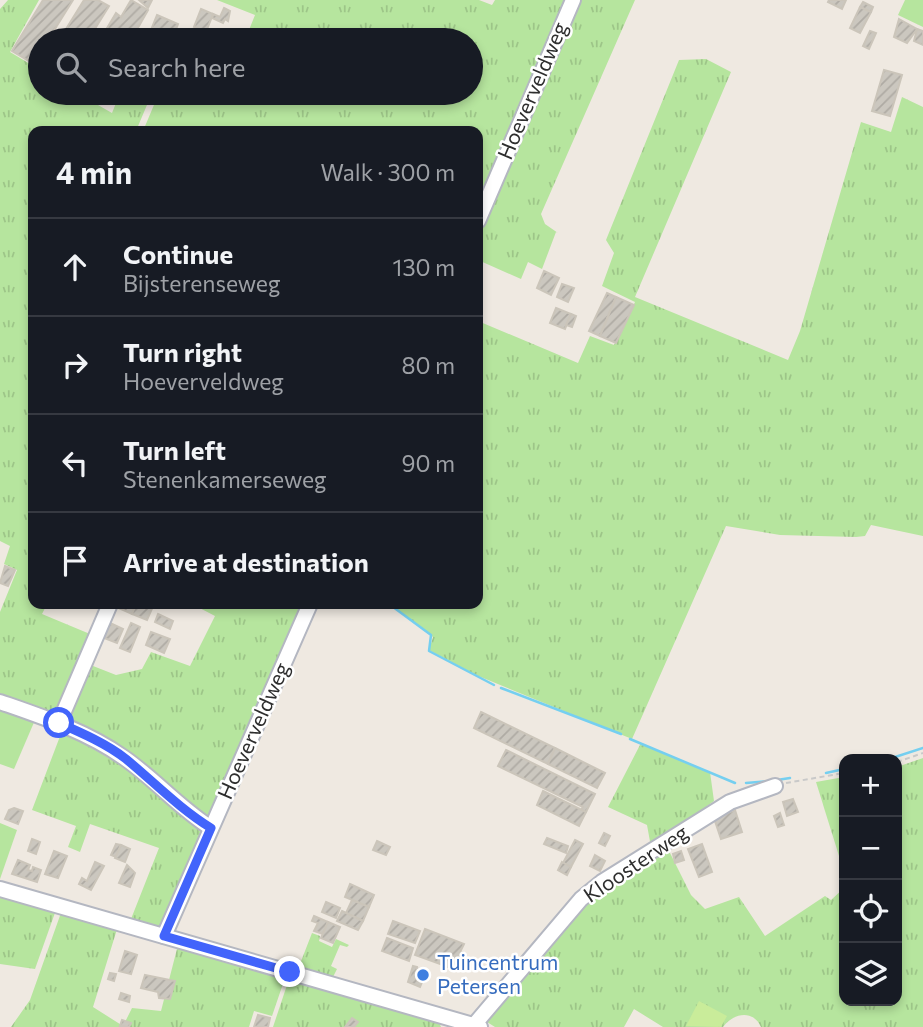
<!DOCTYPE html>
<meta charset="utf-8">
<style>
body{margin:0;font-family:Commissioner,sans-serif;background:#20242c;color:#f1f3f6}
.controls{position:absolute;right:21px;bottom:21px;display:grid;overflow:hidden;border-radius:14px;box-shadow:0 4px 10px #0003}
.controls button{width:63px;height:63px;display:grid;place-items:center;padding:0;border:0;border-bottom:2px solid #363941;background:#171b24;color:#f1f3f6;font:35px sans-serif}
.stop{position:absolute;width:21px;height:21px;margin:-16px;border:5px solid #4264fb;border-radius:50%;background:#fff}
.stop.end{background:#4264fb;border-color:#fff;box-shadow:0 2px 7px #0008}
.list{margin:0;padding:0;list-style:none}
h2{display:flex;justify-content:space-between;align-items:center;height:91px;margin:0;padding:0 28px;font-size:30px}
h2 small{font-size:23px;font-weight:400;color:#9ea1a6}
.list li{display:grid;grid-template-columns:46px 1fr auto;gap:21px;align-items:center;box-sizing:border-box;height:98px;padding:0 28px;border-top:2px solid #363941}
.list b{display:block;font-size:26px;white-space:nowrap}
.list p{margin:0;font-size:23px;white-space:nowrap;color:#9ea1a6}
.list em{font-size:23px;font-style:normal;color:#9ea1a6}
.icon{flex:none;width:38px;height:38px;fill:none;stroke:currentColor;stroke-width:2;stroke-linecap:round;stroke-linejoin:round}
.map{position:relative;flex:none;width:923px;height:1027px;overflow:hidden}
.search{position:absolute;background:#171b24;box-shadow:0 4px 10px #0003;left:28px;top:28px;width:455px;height:77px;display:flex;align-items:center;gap:18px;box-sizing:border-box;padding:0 24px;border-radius:38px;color:#9ea1a6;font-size:26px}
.panel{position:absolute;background:#171b24;box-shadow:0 4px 10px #0003;left:28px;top:126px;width:455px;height:483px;border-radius:14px}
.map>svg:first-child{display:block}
.grass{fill:url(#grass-tufts)}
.garden{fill:#b6e59e}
.pitch{fill:#c9ec9a}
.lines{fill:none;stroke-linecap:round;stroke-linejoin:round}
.stream{stroke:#75cff0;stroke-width:2.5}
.building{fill:url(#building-hatch);stroke:#cbc5ba;stroke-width:2}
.minor-casing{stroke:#b4b7c1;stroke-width:18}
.path{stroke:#c9c9c9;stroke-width:2;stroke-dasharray:5 3.5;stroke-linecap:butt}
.minor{stroke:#fff;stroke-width:14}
.route{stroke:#4264fb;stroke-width:9}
.shop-dot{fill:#3f7fe0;stroke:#fff;stroke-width:2.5}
.labels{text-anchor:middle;stroke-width:5;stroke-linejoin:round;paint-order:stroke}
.street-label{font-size:21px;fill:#2e2e2e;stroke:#fff}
.shop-label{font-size:21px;fill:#366cbe;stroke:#fff;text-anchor:start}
</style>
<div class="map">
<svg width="923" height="1027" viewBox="0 0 923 1027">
<defs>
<pattern id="grass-tufts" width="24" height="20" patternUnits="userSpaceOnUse" patternTransform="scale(1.75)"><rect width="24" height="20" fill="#b6e59e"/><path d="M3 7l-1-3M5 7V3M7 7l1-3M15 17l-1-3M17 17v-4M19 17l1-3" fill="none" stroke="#9dc588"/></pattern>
<pattern id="building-hatch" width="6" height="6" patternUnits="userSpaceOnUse" patternTransform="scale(1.75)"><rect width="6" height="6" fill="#cbc7bf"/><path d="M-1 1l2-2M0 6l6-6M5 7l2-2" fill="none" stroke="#afaba4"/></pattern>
</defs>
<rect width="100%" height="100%" fill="#efe9e1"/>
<!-- grass -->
<g class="grass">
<path d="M 8,0 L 39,0 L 10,52 L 40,70 L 40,93 L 77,93 L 112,113 L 120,93 L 135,96 L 152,93 L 136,131 L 33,131 L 33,604 L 47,604 L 42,614 L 90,634 L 58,711 L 51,715 L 0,696 L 0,612 L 17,570 L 4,564 L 10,546 L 0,541 L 0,9 Z"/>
<path d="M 217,0 L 479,0 L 492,5 L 495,0 L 568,0 L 478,211 L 478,131 L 143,131 L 159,93 L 203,93 L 220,100 L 223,93 L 471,93 L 471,40 L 245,40 L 255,15 Z"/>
<path d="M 576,0 L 635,0 L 541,214 L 545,224 L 558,233 L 556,232 L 542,269 L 528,262 L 521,279 L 478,260 L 478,232 Z"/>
<path d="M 905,0 L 923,0 L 923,27 L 898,15 Z"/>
<path d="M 706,59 L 731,72 L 635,297 L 788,360 L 800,331 L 861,122 L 891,132 L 902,97 L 923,107 L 923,536 L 871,525 L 865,536 L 856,537 L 780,535 L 726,526 L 632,739 L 476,675 L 429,650 L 433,637 L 390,604 L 478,604 L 478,321 L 578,363 L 590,336 L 614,345 L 635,302 L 602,286 L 614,253 L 606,240 L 679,60 Z"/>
<path d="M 192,604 L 307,604 L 211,821 L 68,723 L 88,664 L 116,675 L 142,669 L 151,652 L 190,666 L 215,616 Z"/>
<path d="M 62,731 L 135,773 L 163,800 L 204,832 L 162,928 L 131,919 L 159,848 L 90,824 L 80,852 L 68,847 L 76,826 L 32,810 Z"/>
<path d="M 641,743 L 710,772 L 714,801 L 651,847 L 647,825 L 608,807 Z"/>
<path d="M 923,758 L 923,1027 L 761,1027 C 753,1009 733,1013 723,1027 L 663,1027 L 634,1009 L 624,1027 L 495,1027 L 487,1022 L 486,1019 L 577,906 L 667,847 L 691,895 L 705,909 L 739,897 L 765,936 L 825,896 L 831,900 L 844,888 L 844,1001 L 897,1001 L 897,767 Z"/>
<path d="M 844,777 L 844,872 L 816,782 Z"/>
<path d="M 0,893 L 56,910 L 35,969 L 0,964 Z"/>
<path d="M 62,910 L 118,926 L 93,1007 L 123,1026 L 132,1008 L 161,1011 L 178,945 L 286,975 L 272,1016 L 254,1011 L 249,1027 L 11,1027 L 30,1000 Z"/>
<path d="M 312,933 L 320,936 L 319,941 L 332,947 L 336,939 L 349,945 L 347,947 L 340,945 L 331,966 L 337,969 L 333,977 L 298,969 Z"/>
<path d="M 290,976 L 438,1020 L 441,1027 L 273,1027 Z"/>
</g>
<!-- garden -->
<g class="garden">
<path d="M 0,707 L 35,720 L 14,769 L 0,764 Z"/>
<path d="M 0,823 L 17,830 L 0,879 Z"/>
</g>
<!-- pitch -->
<path class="pitch" d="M 699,1001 L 727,1016 L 721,1027 L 686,1026 Z"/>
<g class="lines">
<!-- stream -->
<g class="stream">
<path d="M 32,414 L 33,414"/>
<path d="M 389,604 L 431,635 L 429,651 L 494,685"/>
<path d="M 501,688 L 621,734"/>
<path d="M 630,739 L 735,783"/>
<path d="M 889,759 L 923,748"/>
<path d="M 826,773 L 844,769"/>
<path d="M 777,780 L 790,778"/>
<path d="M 746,783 L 770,781"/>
</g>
</g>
<!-- building -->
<g class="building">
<path d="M 43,0 L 73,0 L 48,40 L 40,40 L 40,53 L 34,64 L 12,51 Z"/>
<path d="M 84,0 L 98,0 L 109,6 L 88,40 L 72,40 L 63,34 Z"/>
<path d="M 131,0 L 148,10 L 131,40 L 100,40 L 116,13 L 121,17 Z"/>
<path d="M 139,0 L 152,0 L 148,8 Z"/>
<path d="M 829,0 L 846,0 L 842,9 L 828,2 Z"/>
<path d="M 863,2 L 873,7 L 871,12 L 860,7 Z"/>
<path d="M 860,7 L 871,12 L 860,33 L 850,28 Z"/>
<path d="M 224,8 L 230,11 L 228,21 L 225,19 L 223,23 L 212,18 L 213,14 L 220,17 Z"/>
<path d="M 201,9 L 213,14 L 206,32 L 194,27 Z"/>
<path d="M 157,15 L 178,24 L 172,40 L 147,40 Z"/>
<path d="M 899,19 L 917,29 L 907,43 L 894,37 Z"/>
<path d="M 917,29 L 923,31 L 923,45 L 914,41 Z"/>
<path d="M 870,31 L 876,33 L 869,49 L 863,46 Z"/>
<path d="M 884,70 L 902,75 L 890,116 L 872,111 Z"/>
<path d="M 81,93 L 100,93 L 95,101 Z"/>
<path d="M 544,271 L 559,278 L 551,295 L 537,288 Z"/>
<path d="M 562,284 L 574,288 L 568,302 L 557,297 Z"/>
<path d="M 607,293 L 616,297 L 600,336 L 589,331 Z"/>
<path d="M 616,297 L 634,305 L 616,343 L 600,336 Z"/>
<path d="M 556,308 L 571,314 L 565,329 L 550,323 Z"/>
<path d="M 571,314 L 576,316 L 572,327 L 566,325 Z"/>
<path d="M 5,566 L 15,570 L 8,586 L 0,583 Z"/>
<path d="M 115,604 L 136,604 L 132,614 L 114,606 Z"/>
<path d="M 136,604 L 154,604 L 147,620 L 132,614 Z"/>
<path d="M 158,614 L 173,621 L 170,629 L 155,622 Z"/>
<path d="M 110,623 L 123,629 L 117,643 L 104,638 Z"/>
<path d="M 131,623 L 140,627 L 130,652 L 120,648 Z"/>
<path d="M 151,632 L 170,639 L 164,653 L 146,645 Z"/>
<path d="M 481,712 L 555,748 L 548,764 L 474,728 Z"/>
<path d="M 555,748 L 605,773 L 597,788 L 548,764 Z"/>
<path d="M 506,750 L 595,794 L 586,812 L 581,810 L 583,807 L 498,766 Z"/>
<path d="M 543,791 L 586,812 L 579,826 L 537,805 Z"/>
<path d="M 793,799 L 798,812 L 787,816 L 783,802 Z"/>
<path d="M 14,808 L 23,811 L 18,824 L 5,819 L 9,810 Z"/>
<path d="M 735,810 L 742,832 L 721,839 L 714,818 Z"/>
<path d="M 780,813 L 784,825 L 778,827 L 774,816 Z"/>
<path d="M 604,833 L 610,836 L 605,846 L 599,843 Z"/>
<path d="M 547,838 L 568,846 L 566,853 L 544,844 Z"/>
<path d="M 32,839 L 40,842 L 36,854 L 28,851 Z"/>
<path d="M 575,840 L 583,844 L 571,867 L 563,863 Z"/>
<path d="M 377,841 L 390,847 L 386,855 L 373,850 Z"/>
<path d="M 116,844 L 121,845 L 116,857 L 111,855 Z"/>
<path d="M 702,844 L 712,872 L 699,877 L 688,849 Z"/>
<path d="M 121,845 L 130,849 L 125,862 L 115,858 Z"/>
<path d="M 54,851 L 67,856 L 58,878 L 45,874 Z"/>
<path d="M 681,851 L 684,860 L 675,863 L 673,854 Z"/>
<path d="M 595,855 L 605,861 L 600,871 L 590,866 Z"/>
<path d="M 18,860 L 30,865 L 28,870 L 32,871 L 33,867 L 41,870 L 37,882 L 12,874 Z"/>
<path d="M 95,862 L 104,866 L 91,890 L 79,884 L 82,878 L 87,881 Z"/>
<path d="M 562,862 L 571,867 L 567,875 L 558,870 Z"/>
<path d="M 127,865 L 135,873 L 130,887 L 119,883 Z"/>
<path d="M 350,884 L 374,895 L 369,907 L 345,897 Z"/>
<path d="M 352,900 L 369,907 L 363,921 L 346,913 Z"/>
<path d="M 326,902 L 340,908 L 336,918 L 322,912 Z"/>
<path d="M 342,911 L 363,921 L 358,930 L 337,921 Z"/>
<path d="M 314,916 L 328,922 L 323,934 L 314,931 L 318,923 L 312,921 Z"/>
<path d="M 393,921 L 420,931 L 415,943 L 388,934 Z"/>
<path d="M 328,922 L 340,927 L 333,943 L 321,938 Z"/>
<path d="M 425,929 L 464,944 L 460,952 L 464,953 L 454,969 L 415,955 Z"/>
<path d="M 387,938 L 413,948 L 409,961 L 382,951 Z"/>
<path d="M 125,951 L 137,955 L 131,974 L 119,971 Z"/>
<path d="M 413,966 L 417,967 L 416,978 L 423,980 L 420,987 L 408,982 Z"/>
<circle cx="422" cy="975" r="7"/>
<path d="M 110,973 L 116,974 L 114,981 L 108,979 Z"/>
<path d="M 145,975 L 175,981 L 170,999 L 159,998 L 158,992 L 141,988 Z"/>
<path d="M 121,993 L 130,996 L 129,1002 L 119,999 Z"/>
<path d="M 258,1015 L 270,1018 L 268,1027 L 254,1027 Z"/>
<path d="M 352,1018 L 358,1022 L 354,1027 L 345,1027 Z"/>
<path d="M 122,1020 L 131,1023 L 129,1027 L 120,1026 Z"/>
</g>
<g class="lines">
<defs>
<g id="minor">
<path d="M 478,221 L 573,0"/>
<path d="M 0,702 C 43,717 86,731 123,757 C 155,779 178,807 211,828"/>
<path d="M 59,723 L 110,604"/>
<path d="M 0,889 L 480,1027"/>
<path d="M 164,936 L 310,604"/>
<path d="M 474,1025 L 581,899 L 602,882 L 730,802 L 775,786"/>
</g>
</defs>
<!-- minor casing -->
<use href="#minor" class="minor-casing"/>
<!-- path -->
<g class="path">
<path d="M 897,762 L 923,753"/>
<path d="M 786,783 L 844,773"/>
</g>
<!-- minor -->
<use href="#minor" class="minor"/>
</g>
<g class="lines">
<!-- route -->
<path class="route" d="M 59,723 C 82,733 107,744 126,759 C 155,783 180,809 211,828 L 164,936 L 290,972"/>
</g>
<!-- markers -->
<circle class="shop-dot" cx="423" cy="975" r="7"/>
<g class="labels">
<!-- street labels -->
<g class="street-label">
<text transform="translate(533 91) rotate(-67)" y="7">Hoeverveldweg</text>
<text transform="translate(254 731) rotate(-66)" y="7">Hoeverveldweg</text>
<text transform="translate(636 864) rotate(-34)" y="7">Kloosterweg</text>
</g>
<!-- shop labels -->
<g class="shop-label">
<text x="437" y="970">Tuincentrum<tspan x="437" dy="24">Petersen</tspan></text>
</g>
</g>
</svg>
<div class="controls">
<button>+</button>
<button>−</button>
<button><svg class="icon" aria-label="locate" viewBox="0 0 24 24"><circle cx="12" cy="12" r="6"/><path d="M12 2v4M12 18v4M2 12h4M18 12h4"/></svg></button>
<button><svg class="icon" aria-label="layers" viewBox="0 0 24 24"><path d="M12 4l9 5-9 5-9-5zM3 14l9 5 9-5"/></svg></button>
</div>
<div class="stop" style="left:59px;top:723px"></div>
<div class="stop end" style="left:290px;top:972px"></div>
<div class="search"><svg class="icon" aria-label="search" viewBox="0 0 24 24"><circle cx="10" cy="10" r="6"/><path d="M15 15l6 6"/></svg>Search here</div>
<section class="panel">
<h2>4 min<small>Walk · 300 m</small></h2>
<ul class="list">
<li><svg class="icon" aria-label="ahead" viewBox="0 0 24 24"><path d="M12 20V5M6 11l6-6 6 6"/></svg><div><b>Continue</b><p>Bijsterenseweg</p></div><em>130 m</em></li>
<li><svg class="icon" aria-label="right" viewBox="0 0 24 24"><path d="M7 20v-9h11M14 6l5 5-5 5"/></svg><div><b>Turn right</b><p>Hoeverveldweg</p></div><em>80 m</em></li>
<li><svg class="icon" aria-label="left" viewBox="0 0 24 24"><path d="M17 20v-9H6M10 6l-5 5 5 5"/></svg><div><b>Turn left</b><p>Stenenkamerseweg</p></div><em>90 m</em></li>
<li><svg class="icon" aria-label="arrive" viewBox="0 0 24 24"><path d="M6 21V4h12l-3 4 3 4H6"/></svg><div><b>Arrive at destination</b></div></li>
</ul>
</section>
</div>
